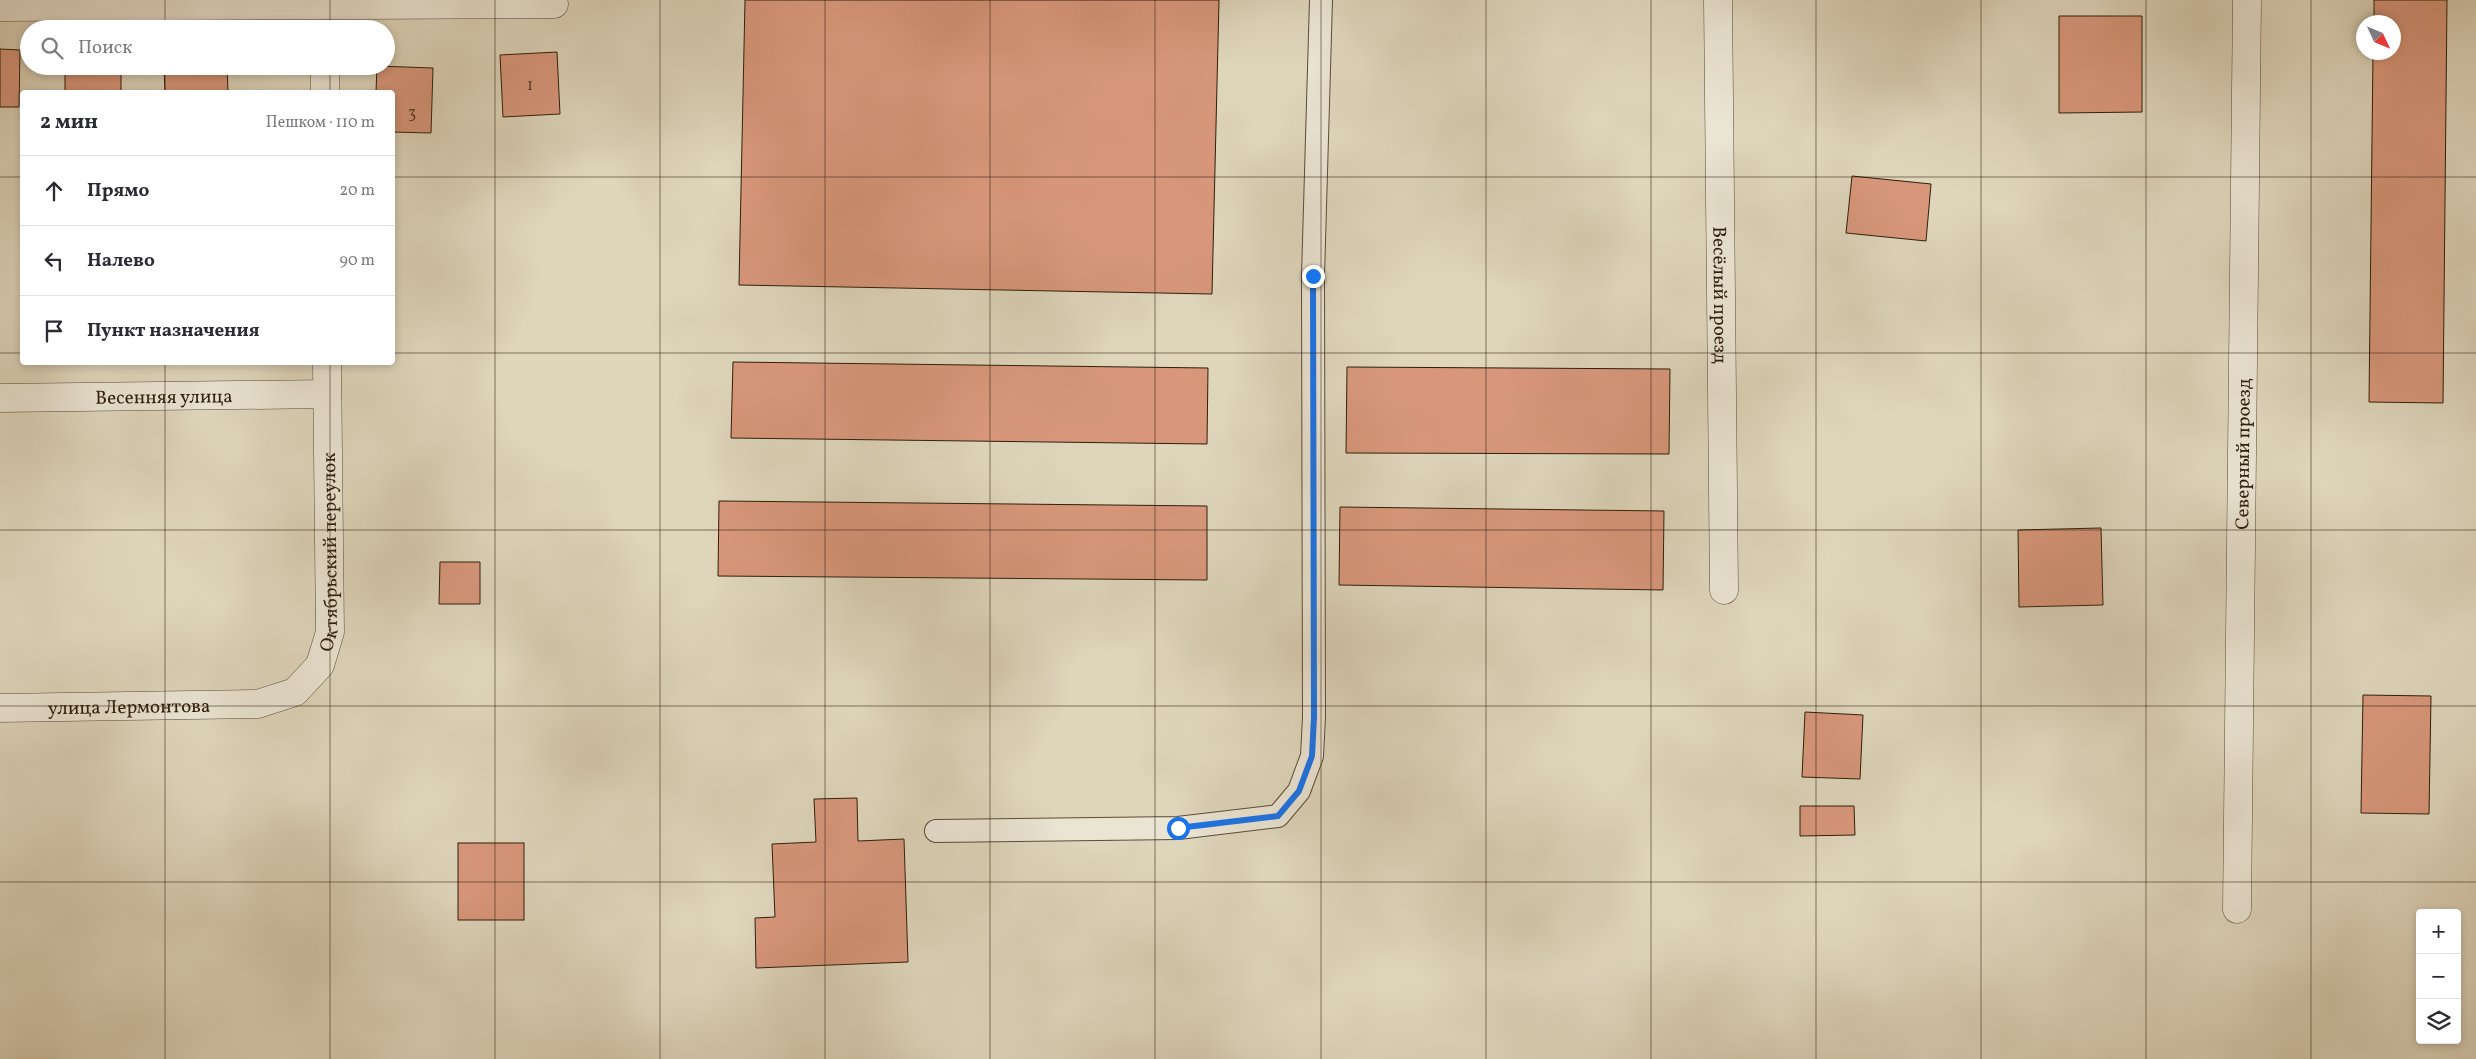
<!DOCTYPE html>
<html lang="ru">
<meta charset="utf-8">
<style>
body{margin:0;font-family:Vollkorn,serif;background:#f7f7f7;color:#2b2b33}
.controls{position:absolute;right:15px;bottom:15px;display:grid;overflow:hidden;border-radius:5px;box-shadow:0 2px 8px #0003}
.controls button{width:45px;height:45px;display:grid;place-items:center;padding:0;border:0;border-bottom:1px solid #e1e1e2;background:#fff;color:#2b2b33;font:25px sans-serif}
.compass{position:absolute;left:2356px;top:15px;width:45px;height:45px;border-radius:50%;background:#fff;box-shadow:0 2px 8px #0003;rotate:134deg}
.stop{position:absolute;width:15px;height:15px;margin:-11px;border:4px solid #1a73e8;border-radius:50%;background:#fff}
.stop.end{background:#1a73e8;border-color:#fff;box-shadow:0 1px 5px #0008}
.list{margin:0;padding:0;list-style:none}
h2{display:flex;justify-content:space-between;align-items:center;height:65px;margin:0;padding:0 20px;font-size:21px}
h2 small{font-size:16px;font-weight:400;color:#7c7c81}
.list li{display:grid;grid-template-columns:32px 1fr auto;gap:15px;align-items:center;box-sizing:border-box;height:70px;padding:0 20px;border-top:1px solid #e1e1e2}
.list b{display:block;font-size:19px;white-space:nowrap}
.list em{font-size:16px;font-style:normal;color:#7c7c81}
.icon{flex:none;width:28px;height:28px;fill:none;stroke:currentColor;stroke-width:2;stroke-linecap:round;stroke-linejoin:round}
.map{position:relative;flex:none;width:2476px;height:1059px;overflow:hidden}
.search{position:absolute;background:#fff;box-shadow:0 2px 8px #0003;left:20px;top:20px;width:375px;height:55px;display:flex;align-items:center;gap:12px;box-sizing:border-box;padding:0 18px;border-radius:28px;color:#7c7c81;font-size:19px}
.panel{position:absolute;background:#fff;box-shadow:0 2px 8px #0003;left:20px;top:90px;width:375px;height:275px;border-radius:5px}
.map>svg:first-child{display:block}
.building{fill:#d8977b;stroke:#2e1e0b}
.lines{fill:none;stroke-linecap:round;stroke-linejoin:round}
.lane-casing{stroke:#5a4c37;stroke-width:24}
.street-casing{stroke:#5a4c37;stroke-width:29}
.lane{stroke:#eae4d3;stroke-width:22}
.street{stroke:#eae4d3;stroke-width:28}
.route{stroke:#1a73e8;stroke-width:6}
.grid{fill:none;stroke:#2e1e0b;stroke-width:1;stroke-opacity:0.55}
.labels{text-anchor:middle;stroke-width:5;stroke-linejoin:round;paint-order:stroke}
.number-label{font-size:16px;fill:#583c27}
.street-label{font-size:19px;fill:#2e1e0b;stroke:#eae4d3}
</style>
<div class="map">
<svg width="2476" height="1059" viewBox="0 0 2476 1059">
<rect width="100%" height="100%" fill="#ded5bb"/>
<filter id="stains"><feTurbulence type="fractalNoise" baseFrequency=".004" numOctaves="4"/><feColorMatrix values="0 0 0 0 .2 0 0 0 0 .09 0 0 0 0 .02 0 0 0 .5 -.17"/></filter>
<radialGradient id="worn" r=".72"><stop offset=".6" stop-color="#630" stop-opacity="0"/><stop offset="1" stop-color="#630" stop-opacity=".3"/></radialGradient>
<!-- building -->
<g class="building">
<path d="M 745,0 L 1219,0 L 1212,294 L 739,285 Z"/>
<path d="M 2374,0 L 2447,0 L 2443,403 L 2369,402 L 2373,52 L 2394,52 L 2394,22 L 2374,22 Z"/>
<path d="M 2059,16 L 2142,16 L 2142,112 L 2059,113 Z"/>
<path d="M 0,49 L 20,50 L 19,107 L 0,107 Z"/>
<path d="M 557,52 L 560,114 L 503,117 L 500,55 Z"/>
<rect x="65" y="66" width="56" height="26"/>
<path d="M 164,66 L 227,66 L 228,92 L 165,92 Z"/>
<path d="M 377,66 L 433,68 L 431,133 L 392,132 L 392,92 L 376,92 Z"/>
<path d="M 1852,176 L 1931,184 L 1926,241 L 1846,233 Z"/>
<path d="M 733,362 L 1208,368 L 1207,444 L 731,438 Z"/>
<path d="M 1347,367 L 1670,369 L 1669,454 L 1346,453 Z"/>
<path d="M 719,501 L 1207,506 L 1207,580 L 718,576 Z"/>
<path d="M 1340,507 L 1664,511 L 1663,590 L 1339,585 Z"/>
<path d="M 2101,528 L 2103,605 L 2019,607 L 2018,530 Z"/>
<path d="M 440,562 L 480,562 L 480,604 L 439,604 Z"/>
<path d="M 2363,695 L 2431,696 L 2429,814 L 2361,813 Z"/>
<path d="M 1805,712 L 1863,715 L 1860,779 L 1802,777 Z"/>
<path d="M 857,798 L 858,841 L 904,839 L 908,962 L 756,968 L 755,918 L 775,917 L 772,844 L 816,842 L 814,799 Z"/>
<path d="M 1800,806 L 1854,806 L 1855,835 L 1800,836 Z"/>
<rect x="458" y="843" width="66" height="77"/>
</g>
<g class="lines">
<defs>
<path id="lane" d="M 936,831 L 1178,828 L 1278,816 L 1299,791 L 1312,756 L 1314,717 L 1313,276 L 1321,0"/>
<g id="street">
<path id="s1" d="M 1718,0 L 1724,590"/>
<path d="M 0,7 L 554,4"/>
<path d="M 325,66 L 325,92"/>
<path id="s2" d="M 0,398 L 327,394"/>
<path id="s3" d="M 0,708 L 258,704 L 295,692 L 320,665 L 330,632 L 327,362"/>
<path id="s4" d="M 2237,909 L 2247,0"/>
</g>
</defs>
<!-- lane casing -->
<use href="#lane" class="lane-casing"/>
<!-- street casing -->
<use href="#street" class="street-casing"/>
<!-- lane -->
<use href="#lane" class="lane"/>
<!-- street -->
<use href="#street" class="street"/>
</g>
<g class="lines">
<!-- route -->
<path class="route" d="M 1178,828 L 1278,816 L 1299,791 L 1312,756 L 1314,717 L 1313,276"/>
</g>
<!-- grid -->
<path class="grid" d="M 165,0 L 165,29M 330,0 L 330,29M 495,0 L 495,1059M 660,0 L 660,1059M 825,0 L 825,1059M 990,0 L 990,1059M 1155,0 L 1155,1059M 1321,0 L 1321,1059M 1486,0 L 1486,1059M 1651,0 L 1651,1059M 1816,0 L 1816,1059M 1981,0 L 1981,1059M 2146,0 L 2146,1059M 2311,0 L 2311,1059M 165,66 L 165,92M 330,66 L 330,92M 0,177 L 22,177M 392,177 L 2476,177M 0,353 L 22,353M 392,353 L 2476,353M 165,362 L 165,1059M 330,362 L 330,1059M 0,530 L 2476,530M 0,706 L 2476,706M 0,882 L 2476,882"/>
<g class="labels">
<!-- number labels -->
<g class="number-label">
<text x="530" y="90">1</text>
<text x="412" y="118">3</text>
</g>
<!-- street labels -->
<g class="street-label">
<text dy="7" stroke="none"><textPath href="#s1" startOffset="295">Весёлый проезд</textPath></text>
<text dy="7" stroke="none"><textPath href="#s2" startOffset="164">Весенняя улица</textPath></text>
<text dy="7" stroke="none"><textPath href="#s4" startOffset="455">Северный проезд</textPath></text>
<text dy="7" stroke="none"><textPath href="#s3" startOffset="448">Октябрьский переулок</textPath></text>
<text dy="7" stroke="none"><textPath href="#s3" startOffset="129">улица Лермонтова</textPath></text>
</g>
</g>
<rect width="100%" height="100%" filter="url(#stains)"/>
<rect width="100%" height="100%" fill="url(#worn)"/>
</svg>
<div class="controls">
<button>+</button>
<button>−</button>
<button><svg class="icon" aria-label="layers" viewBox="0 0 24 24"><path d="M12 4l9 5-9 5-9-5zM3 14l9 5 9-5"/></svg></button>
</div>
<svg class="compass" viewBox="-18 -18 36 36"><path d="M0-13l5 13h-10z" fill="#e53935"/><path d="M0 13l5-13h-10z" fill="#7c7c81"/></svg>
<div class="stop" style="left:1178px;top:828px"></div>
<div class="stop end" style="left:1313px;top:276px"></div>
<div class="search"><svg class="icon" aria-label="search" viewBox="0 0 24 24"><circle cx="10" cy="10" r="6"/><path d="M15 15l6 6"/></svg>Поиск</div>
<section class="panel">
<h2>2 мин<small>Пешком · 110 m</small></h2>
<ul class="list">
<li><svg class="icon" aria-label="ahead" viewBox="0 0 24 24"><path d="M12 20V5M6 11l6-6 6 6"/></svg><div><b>Прямо</b></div><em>20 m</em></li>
<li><svg class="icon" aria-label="left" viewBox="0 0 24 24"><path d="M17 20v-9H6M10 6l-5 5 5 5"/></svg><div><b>Налево</b></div><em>90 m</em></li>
<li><svg class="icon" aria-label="arrive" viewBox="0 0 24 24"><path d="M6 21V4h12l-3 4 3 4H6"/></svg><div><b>Пункт назначения</b></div></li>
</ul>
</section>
</div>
